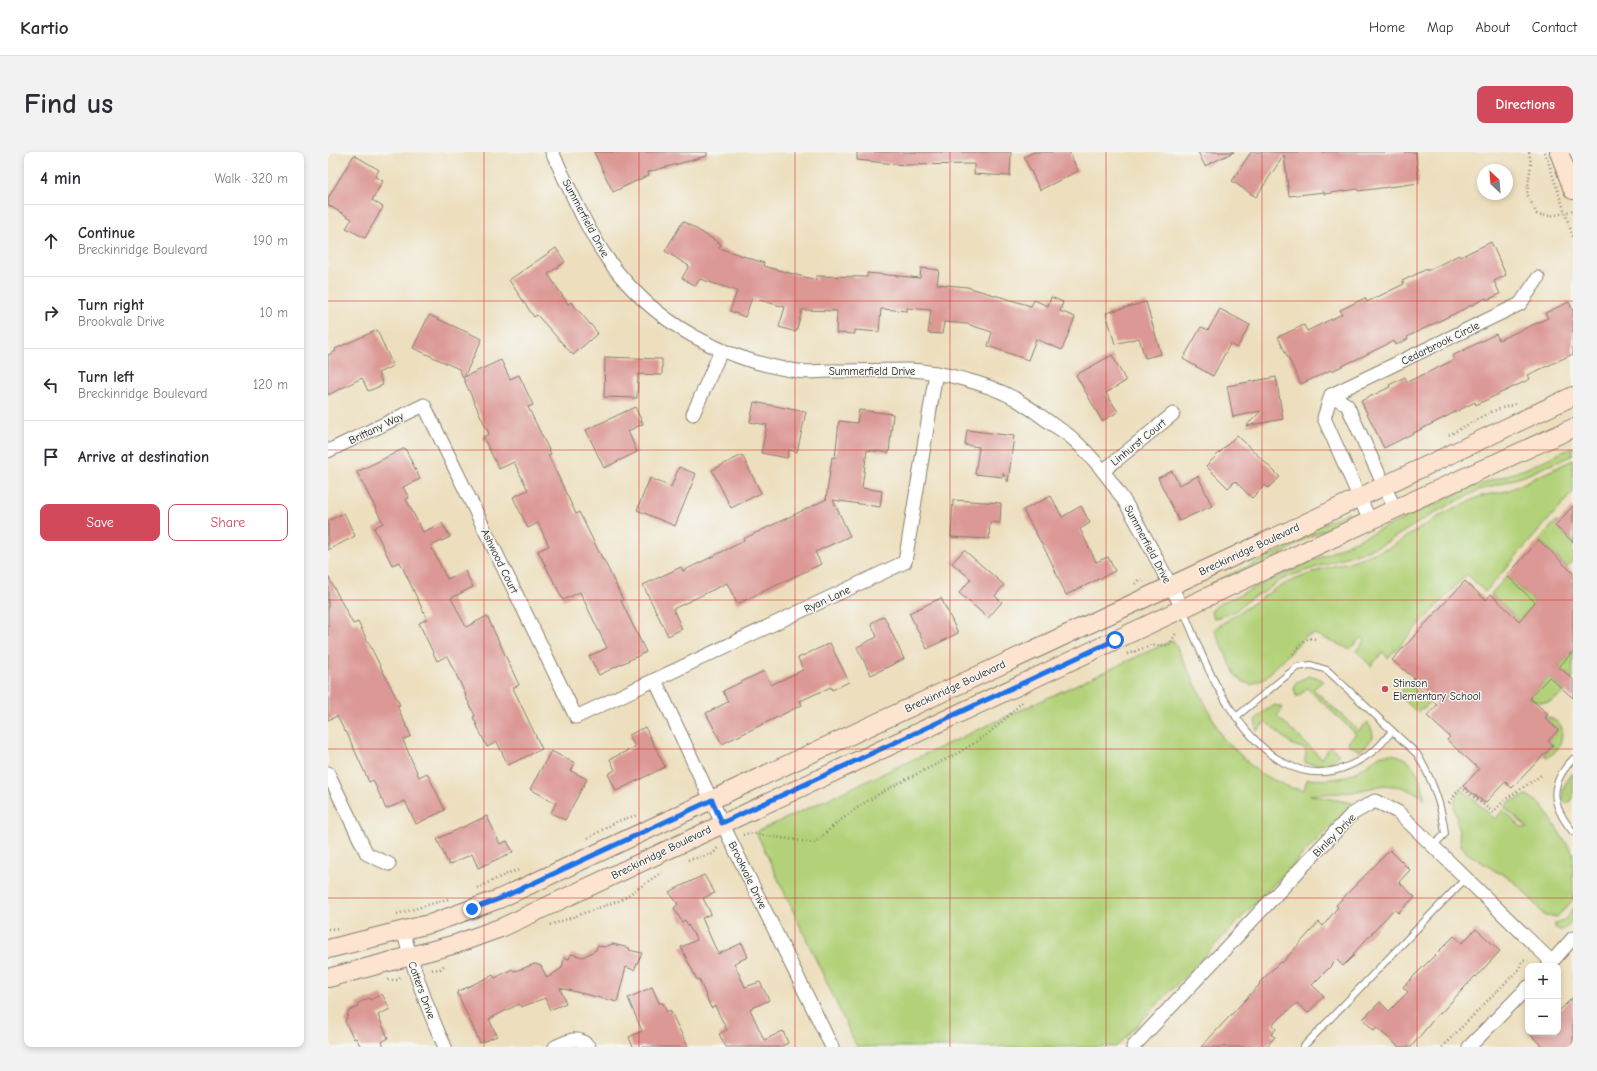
<!DOCTYPE html>
<meta charset="utf-8">
<style>
body{margin:0;font-family:"Comic Neue",sans-serif;background:#f2f2f3;color:#2b2b33}
.controls{position:absolute;right:12px;bottom:12px;display:grid;overflow:hidden;border-radius:8px;box-shadow:0 2px 6px #0003}
.controls button{width:36px;height:36px;display:grid;place-items:center;padding:0;border:0;border-bottom:1px solid #e1e1e2;background:#fff;color:#2b2b33;font:20px sans-serif}
.compass{position:absolute;left:1149px;top:12px;width:36px;height:36px;border-radius:50%;background:#fff;box-shadow:0 2px 6px #0003;rotate:334deg}
.stop{position:absolute;width:12px;height:12px;margin:-9px;border:3px solid #1a73e8;border-radius:50%;background:#fff}
.stop.end{background:#1a73e8;border-color:#fff;box-shadow:0 1px 4px #0008}
.list{margin:0;padding:0;list-style:none}
h2{display:flex;justify-content:space-between;align-items:center;height:52px;margin:0;padding:0 16px;font-size:17px}
h2 small{font-size:13px;font-weight:400;color:#7c7c81}
.list li{display:grid;grid-template-columns:26px 1fr auto;gap:12px;align-items:center;box-sizing:border-box;height:72px;padding:0 16px;border-top:1px solid #e1e1e2}
.list b{display:block;font-size:15px;white-space:nowrap}
.list p{margin:0;font-size:13px;white-space:nowrap;color:#7c7c81}
.list em{font-size:13px;font-style:normal;color:#7c7c81}
.actions{display:flex;gap:8px;padding:12px 16px}
.actions a{flex:1;padding:9px 0;border:1px solid #d1495b;border-radius:8px;text-align:center;font-size:14px;color:#d1495b}
.actions .main{background:#d1495b;color:#fff}
.icon{flex:none;width:22px;height:22px;fill:none;stroke:currentColor;stroke-width:2;stroke-linecap:round;stroke-linejoin:round}
.map{position:relative;flex:none;width:1245px;height:895px;overflow:hidden;border-radius:8px}
header{display:flex;align-items:center;gap:24px;box-sizing:border-box;height:56px;padding:0 20px;background:#fff;border-bottom:1px solid #e1e1e2}
header strong{font-size:19px}
nav{display:flex;gap:22px;margin-inline-start:auto;font-size:14px}
.intro{display:flex;align-items:center;justify-content:space-between;box-sizing:border-box;height:96px;padding:0 24px}
h1{margin:0;font-size:28px}
.button{padding:10px 18px;border-radius:8px;background:#d1495b;color:#fff;font-size:14px;font-weight:700}
main{display:flex;gap:24px;padding:0 24px}
aside{flex:1;background:#fff;border-radius:8px;box-shadow:0 2px 6px #0003}
.map>svg:first-child{display:block}
.green{fill:#b2d178;stroke:#67764a}
.building{fill:#dc9895}
.lines{fill:none;stroke-linecap:round;stroke-linejoin:round}
.lane-casing{stroke:#847e6d;stroke-width:8}
.street-casing{stroke:#847e6d;stroke-width:15}
.secondary-casing{stroke:#847e6d;stroke-width:20}
.path{stroke:#847e6d;stroke-width:2.5;stroke-dasharray:1 3;stroke-linecap:butt}
.lane{stroke:#fff;stroke-width:6}
.street{stroke:#fff;stroke-width:13}
.secondary{stroke:#fde4d1;stroke-width:18}
.path-bridge{stroke:#847e6d;stroke-width:2.5;stroke-dasharray:1 3;stroke-linecap:butt}
.route{stroke:#1a73e8;stroke-width:5}
.grid{fill:none;stroke:#d62828;stroke-width:1;stroke-opacity:0.55}
.poi-dot{fill:#d1495b;stroke:#f6f6f2;stroke-width:1.5}
.labels{text-anchor:middle;stroke-width:3;stroke-linejoin:round;paint-order:stroke}
.street-label{font-size:11px;fill:#1c1c1c;stroke:#f6f6f2}
.poi-label{font-size:11px;fill:#1c1c1c;stroke:#f6f6f2;text-anchor:start}
</style>
<header>
<strong>Kartio</strong>
<nav><a>Home</a><a>Map</a><a>About</a><a>Contact</a></nav>
</header>
<div class="intro"><h1>Find us</h1><a class="button">Directions</a></div>
<main>
<aside>
<h2>4 min<small>Walk · 320 m</small></h2>
<ul class="list">
<li><svg class="icon" aria-label="ahead" viewBox="0 0 24 24"><path d="M12 20V5M6 11l6-6 6 6"/></svg><div><b>Continue</b><p>Breckinridge Boulevard</p></div><em>190 m</em></li>
<li><svg class="icon" aria-label="right" viewBox="0 0 24 24"><path d="M7 20v-9h11M14 6l5 5-5 5"/></svg><div><b>Turn right</b><p>Brookvale Drive</p></div><em>10 m</em></li>
<li><svg class="icon" aria-label="left" viewBox="0 0 24 24"><path d="M17 20v-9H6M10 6l-5 5 5 5"/></svg><div><b>Turn left</b><p>Breckinridge Boulevard</p></div><em>120 m</em></li>
<li><svg class="icon" aria-label="arrive" viewBox="0 0 24 24"><path d="M6 21V4h12l-3 4 3 4H6"/></svg><div><b>Arrive at destination</b></div></li>
</ul>
<div class="actions"><a class="main">Save</a><a>Share</a></div>
</aside>
<div class="map">
<svg width="1245" height="895" viewBox="0 0 1245 895">
<rect width="100%" height="100%" fill="#f6f6f2"/>
<filter id="ink" filterUnits="userSpaceOnUse"><feTurbulence type="fractalNoise" baseFrequency=".025" numOctaves="2"/><feDisplacementMap in="SourceGraphic" scale="8" xChannelSelector="R" yChannelSelector="G"/><feConvolveMatrix kernelMatrix="1 2 1 2 8 2 1 2 1" color-interpolation-filters="sRGB"/></filter>
<filter id="wash" filterUnits="userSpaceOnUse"><feTurbulence type="fractalNoise" baseFrequency=".012" numOctaves="4" result="noise"/><feDisplacementMap in="SourceGraphic" scale="16" xChannelSelector="R" yChannelSelector="G"/><feGaussianBlur stdDeviation="0.9" result="paint"/><feColorMatrix in="noise" values="0 0 0 0 0 0 0 0 0 0 0 0 0 0 0 0 0 1.4 0 .05"/><feComposite in="paint" operator="in"/></filter>
<g filter="url(#wash)">
<rect width="100%" height="100%" fill="#eddfbe"/>
<!-- green -->
<g class="green">
<path d="M 1245,295 L 1245,303 L 1196,324 L 1151,338 L 1106,361 L 1054,393 L 965,423 L 951,429 L 936,440 L 923,446 L 907,459 L 896,464 L 886,466 L 883,461 L 884,458 L 891,452 L 1116,348 L 1144,335 L 1197,317 Z"/>
<path d="M 1245,308 L 1245,340 L 1157,440 L 1139,422 L 1060,506 L 1055,500 L 1043,514 L 1028,499 L 1037,488 L 1034,485 L 1022,497 L 986,482 L 977,485 L 938,525 L 923,533 L 914,529 L 908,524 L 886,477 L 947,437 L 961,430 L 994,417 L 1021,410 L 1061,396 L 1118,360 L 1153,344 L 1179,339 Z"/>
<path d="M 1020,360 L 1022,365 L 975,388 L 950,405 L 885,437 L 882,432 L 951,400 L 988,375 Z"/>
<path d="M 1228,369 L 1245,387 L 1245,409 L 1239,415 L 1211,388 Z"/>
<path d="M 1179,424 L 1207,450 L 1191,469 L 1163,442 Z"/>
<path d="M 845,488 L 894,585 L 931,621 L 963,636 L 976,638 L 979,627 C 992,628 1004,628 1016,625 C 1026,622 1035,616 1043,610 C 1047,608 1050,604 1054,603 C 1081,597 1096,625 1096,648 L 1092,643 L 1074,635 L 1056,633 L 1025,640 L 982,643 L 1025,651 L 788,895 L 529,895 L 428,680 Z"/>
<path d="M 1245,499 L 1245,527 L 1231,515 Z"/>
<path d="M 981,524 L 988,525 L 995,529 L 985,537 L 1031,579 L 1039,570 C 1043,575 1045,579 1045,585 L 1038,594 L 1033,598 L 1030,598 L 1020,592 L 1021,589 L 1028,582 L 979,536 L 971,544 L 968,544 L 966,536 L 968,530 Z"/>
<path d="M 1221,525 L 1237,539 C 1224,551 1217,554 1202,546 Z"/>
<path d="M 1080,531 L 1101,551 L 1096,557 L 1094,556 L 1089,560 L 1070,543 Z"/>
<path d="M 947,553 L 955,556 L 949,564 L 993,606 L 1003,594 L 1011,603 C 1002,614 990,613 977,611 L 978,597 L 965,593 L 938,570 L 929,579 L 927,568 L 935,560 Z"/>
<path d="M 1220,565 L 1228,569 L 1234,576 C 1234,590 1232,599 1219,605 L 1216,603 L 1225,593 L 1220,589 L 1230,578 L 1217,566 Z"/>
<path d="M 1245,621 L 1245,647 L 1239,652 C 1229,643 1238,629 1245,621 Z"/>
<path d="M 1134,637 L 1167,667 L 1175,658 L 1194,676 L 1200,676 L 1177,656 L 1180,651 L 1199,643 L 1214,653 L 1236,688 L 1245,700 L 1245,748 L 1229,765 L 1217,764 L 1192,735 L 1179,724 L 1169,720 L 1147,706 L 1139,701 L 1133,693 L 1126,652 L 1129,643 Z"/>
<path d="M 1245,756 L 1245,767 L 1238,775 L 1232,779 L 1231,777 L 1227,776 L 1227,771 L 1238,767 Z"/>
</g>
<g id="blocks">
<!-- building -->
<g class="building">
<path d="M 266,0 L 379,0 L 379,4 L 320,20 L 321,23 L 285,40 Z"/>
<path d="M 529,0 L 683,0 L 682,24 L 646,22 L 646,12 L 577,13 L 529,8 Z"/>
<path d="M 706,0 L 741,0 L 750,19 L 712,38 L 696,5 Z"/>
<path d="M 870,0 L 906,0 L 877,14 Z"/>
<path d="M 923,0 L 1088,0 L 1091,31 L 1030,39 L 1030,37 L 996,42 L 996,40 L 961,44 L 956,3 L 928,45 L 904,29 Z"/>
<path d="M 26,3 L 51,18 L 47,25 L 55,29 L 44,48 L 55,55 L 37,86 L 18,76 L 24,67 L 0,53 L 0,46 Z"/>
<path d="M 355,69 L 393,92 L 391,96 L 436,111 L 435,114 L 488,128 L 488,124 L 539,125 L 539,121 L 592,126 L 593,116 L 611,118 L 609,132 L 639,135 L 703,154 L 706,148 L 720,154 L 723,145 L 735,150 L 732,159 L 747,165 L 734,198 L 708,187 L 700,208 L 660,194 L 664,180 L 639,172 L 616,170 L 614,182 L 600,181 L 603,158 L 579,156 L 579,159 L 553,157 L 551,180 L 527,178 L 527,182 L 508,181 L 509,159 L 474,158 L 468,180 L 451,175 L 457,155 L 424,146 L 417,165 L 402,159 L 409,139 L 372,127 L 367,134 L 354,126 L 361,114 L 337,99 Z"/>
<path d="M 1163,90 L 1178,123 L 1166,129 L 1172,142 L 1159,148 L 1158,146 L 1079,185 L 1080,187 L 1068,193 L 1066,189 L 1004,219 L 1003,218 L 973,232 L 950,185 L 976,173 L 979,179 L 1014,162 L 1012,158 L 1037,146 L 1039,150 L 1076,132 L 1074,129 L 1099,117 L 1099,119 L 1131,103 L 1132,105 Z"/>
<path d="M 228,96 L 237,110 L 220,122 L 240,152 L 243,150 L 270,181 L 245,203 L 209,163 L 206,165 L 181,128 Z"/>
<path d="M 818,150 L 833,202 L 817,206 L 811,186 L 787,192 L 778,161 Z"/>
<path d="M 1241,150 L 1245,159 L 1245,202 L 1200,223 L 1202,227 L 1148,253 L 1147,250 L 1056,296 L 1033,249 L 1062,235 L 1061,233 L 1077,225 L 1079,230 L 1126,208 L 1124,204 L 1168,182 L 1171,188 L 1220,166 L 1217,161 Z"/>
<path d="M 892,157 L 922,173 L 909,196 L 902,192 L 885,224 L 855,207 L 873,175 L 880,178 Z"/>
<path d="M 101,163 L 154,187 L 136,225 L 173,208 L 182,227 L 191,223 L 205,253 L 200,255 L 223,302 L 220,303 L 248,362 L 251,360 L 275,408 L 276,408 L 295,448 L 293,449 L 318,500 L 271,523 L 261,504 L 279,496 L 252,440 L 235,448 L 210,399 L 221,394 L 210,371 L 200,376 L 185,345 L 200,338 L 186,310 L 171,317 L 155,285 L 161,282 L 131,217 L 85,196 Z"/>
<path d="M 49,178 L 65,214 L 50,221 L 55,233 L 40,239 L 34,226 L 0,243 L 0,203 L 8,199 L 7,197 Z"/>
<path d="M 784,203 L 798,229 L 778,241 L 790,260 L 774,269 L 748,223 Z"/>
<path d="M 277,205 L 334,207 L 334,223 L 310,222 L 309,246 L 276,245 Z"/>
<path d="M 948,225 L 955,267 L 918,274 L 933,259 L 905,265 L 899,234 Z"/>
<path d="M 426,250 L 478,260 L 469,300 L 461,298 L 459,306 L 433,301 L 439,273 L 422,270 Z"/>
<path d="M 307,255 L 315,272 L 300,279 L 309,300 L 276,316 L 258,278 Z"/>
<path d="M 531,258 L 565,262 L 561,301 L 539,298 L 534,336 L 554,339 L 552,355 L 505,348 L 522,384 L 487,400 L 493,412 L 409,452 L 399,431 L 345,457 L 354,477 L 340,484 L 315,433 L 353,415 L 355,419 L 416,389 L 415,387 L 499,347 L 498,347 L 504,305 L 507,306 L 511,269 L 529,271 Z"/>
<path d="M 639,278 L 686,284 L 680,330 L 675,321 L 675,325 L 647,322 L 651,295 L 637,293 Z"/>
<path d="M 909,283 L 952,325 L 940,336 L 937,333 L 924,346 L 907,329 L 900,336 L 878,314 Z"/>
<path d="M 77,296 L 92,327 L 75,335 L 81,346 L 78,347 L 95,380 L 114,371 L 122,385 L 103,394 L 119,427 L 137,419 L 145,435 L 123,446 L 138,475 L 159,464 L 191,533 L 185,536 L 214,597 L 180,613 L 169,590 L 159,595 L 145,565 L 147,564 L 137,543 L 138,543 L 119,504 L 109,509 L 91,471 L 99,467 L 72,410 L 64,413 L 46,376 L 55,371 L 29,320 Z"/>
<path d="M 414,303 L 433,341 L 403,356 L 384,318 Z"/>
<path d="M 351,315 L 368,322 L 347,374 L 309,358 L 322,326 L 343,335 Z"/>
<path d="M 844,319 L 851,333 L 870,324 L 884,354 L 851,369 L 830,326 Z"/>
<path d="M 723,344 L 734,365 L 753,354 L 762,371 L 752,377 L 768,410 L 780,405 L 787,419 L 738,443 L 721,405 L 695,358 Z"/>
<path d="M 625,348 L 673,351 L 672,371 L 662,370 L 661,387 L 623,385 Z"/>
<path d="M 1245,354 L 1245,390 L 1227,374 Z"/>
<path d="M 16,361 L 27,384 L 0,398 L 0,369 Z"/>
<path d="M 1211,388 L 1245,421 L 1245,499 L 1231,515 L 1245,527 L 1245,546 L 1221,525 L 1202,546 L 1220,562 L 1217,566 L 1230,578 L 1220,589 L 1225,593 L 1184,636 L 1177,630 L 1157,651 L 1135,634 L 1151,617 L 1119,588 L 1122,585 L 1099,564 L 1109,553 L 1084,529 L 1086,526 L 1064,508 L 1137,429 L 1158,448 L 1163,442 L 1191,469 L 1207,450 L 1179,424 Z"/>
<path d="M 636,398 L 676,433 L 667,444 L 674,450 L 660,466 L 631,441 L 643,427 L 624,411 Z"/>
<path d="M 0,424 L 25,472 L 30,470 L 72,553 L 69,554 L 83,584 L 75,588 L 91,625 L 99,621 L 117,658 L 88,672 L 77,649 L 58,657 L 45,628 L 41,630 L 18,579 L 17,580 L 9,564 L 0,568 Z"/>
<path d="M 613,446 L 630,481 L 599,497 L 581,461 Z"/>
<path d="M 556,464 L 576,507 L 543,523 L 529,495 L 549,485 L 543,471 Z"/>
<path d="M 502,491 L 521,530 L 504,538 L 503,535 L 472,549 L 474,553 L 394,592 L 378,561 L 400,550 L 395,539 L 436,519 L 443,533 L 475,518 L 470,506 Z"/>
<path d="M 317,575 L 337,615 L 288,639 L 280,622 L 287,618 L 282,607 L 307,595 L 301,583 Z"/>
<path d="M 223,599 L 247,611 L 243,619 L 259,627 L 237,668 L 223,661 L 228,651 L 202,637 Z"/>
<path d="M 159,664 L 172,692 L 179,689 L 185,700 L 150,716 L 144,702 L 121,713 L 109,687 Z"/>
<path d="M 1062,698 L 1082,718 L 1071,730 L 1087,745 L 1070,761 L 1066,757 L 1025,802 L 1026,803 L 1015,814 L 1009,808 L 984,833 L 996,844 L 980,861 L 969,851 L 944,873 L 948,877 L 943,883 L 947,885 L 938,895 L 873,895 L 932,832 L 931,831 L 952,810 L 954,811 L 991,770 L 995,774 L 1010,755 L 1008,753 Z"/>
<path d="M 376,723 L 387,741 L 375,746 L 383,762 L 374,766 L 390,802 L 414,791 L 420,805 L 406,811 L 417,835 L 432,830 L 441,848 L 422,857 L 436,888 L 455,879 L 460,891 L 452,895 L 398,895 L 391,882 L 399,878 L 387,854 L 383,856 L 371,827 L 369,828 L 353,795 L 369,788 L 357,768 L 354,770 L 346,756 L 350,752 L 341,740 Z"/>
<path d="M 1148,777 L 1172,799 L 1148,825 L 1147,824 L 1112,862 L 1111,861 L 1083,895 L 1071,895 L 1049,876 L 1046,879 L 1035,867 L 1052,850 L 1061,859 L 1080,840 L 1075,835 L 1126,784 L 1134,791 Z"/>
<path d="M 284,792 L 302,796 L 301,798 L 314,801 L 306,818 L 298,815 L 289,850 L 232,836 L 238,851 L 222,858 L 217,846 L 193,855 L 191,852 L 161,867 L 169,884 L 152,891 L 129,840 L 165,823 L 167,826 L 184,817 L 186,819 L 190,818 L 207,812 L 213,814 L 219,826 L 234,816 L 236,806 L 241,807 L 243,802 L 255,805 L 268,798 L 269,794 L 277,795 Z"/>
<path d="M 324,835 L 331,851 L 335,851 L 339,860 L 342,858 L 360,895 L 305,895 L 301,885 L 314,879 L 300,846 Z"/>
<path d="M 54,842 L 62,857 L 50,863 L 60,886 L 54,890 L 56,895 L 33,895 L 28,886 L 26,887 L 17,870 L 21,859 L 30,855 L 29,852 L 41,846 L 42,848 Z"/>
<path d="M 1245,845 L 1245,895 L 1215,895 L 1200,880 L 1230,880 L 1230,860 Z"/>
</g>
</g>
</g>
<g filter="url(#ink)">
<use href="#blocks" fill-opacity="0" stroke="#847e6d" stroke-width="1"/>
<g class="lines">
<defs>
<g id="lane">
<path d="M 855,458 C 866,483 877,513 890,536 C 925,598 978,653 1048,597 C 1054,592 1059,585 1064,579"/>
<path d="M 908,565 L 969,515 L 983,513 L 999,518 L 1089,602 C 1103,625 1114,654 1117,682 L 1105,694"/>
<path d="M 1245,607 C 1220,633 1223,653 1245,680"/>
<path d="M 975,895 L 1138,726"/>
</g>
<g id="street">
<path d="M 224,0 C 241,35 258,77 281,109 C 326,171 394,208 469,219 C 480,221 492,219 503,219 C 529,219 554,218 580,218 C 611,219 658,231 686,246 C 699,254 712,263 724,272 C 731,277 739,281 745,287 C 797,333 822,398 855,457"/>
<path d="M 1003,243 L 1019,253 L 1067,357"/>
<path d="M 365,262 L 393,199"/>
<path d="M 0,299 L 96,253 L 248,565 L 577,410 L 608,221"/>
<path d="M 775,319 L 845,262"/>
<path d="M 1042,369 L 996,266 L 1003,243 L 1192,152 L 1210,126"/>
<path d="M 327,528 L 394,671 L 504,895"/>
<path d="M 0,621 L 39,702 L 61,712"/>
<path d="M 75,779 C 86,819 99,857 117,895"/>
<path d="M 1220,814 L 1245,786"/>
<path d="M 227,895 C 240,889 250,882 261,895"/>
<path d="M 805,895 L 1024,662 L 1047,649 L 1070,660 L 1224,810"/>
<path d="M 1141,895 L 1200,835"/>
</g>
<g id="secondary">
<path d="M 1231,0 L 1245,38"/>
<path d="M 0,797 L 105,771 L 171,747 L 982,369 L 1245,244"/>
<path d="M 0,826 L 128,792 L 175,775 L 1067,357 L 1245,276"/>
</g>
</defs>
<!-- lane casing -->
<use href="#lane" class="lane-casing"/>
<!-- street casing -->
<use href="#street" class="street-casing"/>
<!-- secondary casing -->
<use href="#secondary" class="secondary-casing"/>
<!-- path -->
<g class="path">
<path d="M 1201,0 L 1203,12 L 1199,42 L 1209,62 C 1222,66 1232,62 1245,58"/>
<path d="M 1121,283 L 1162,260 L 1187,252"/>
<path d="M 807,432 L 811,427 L 816,430"/>
<path d="M 799,502 C 814,497 825,491 841,494 L 848,481"/>
<path d="M 965,502 L 973,492 L 980,486 L 990,487"/>
<path d="M 1121,651 L 1133,635 L 1165,660 L 1178,647 L 1215,622"/>
<path d="M 415,683 L 421,681 L 487,691 C 508,670 534,651 560,637 C 592,619 628,605 658,583 C 671,573 683,562 694,550"/>
<path d="M 260,686 L 290,669 L 309,663"/>
<path d="M 360,708 L 385,702 L 391,694"/>
<path d="M 149,736 L 183,720 L 192,718"/>
<path d="M 69,762 L 120,747"/>
<path d="M 222,773 L 293,748 L 334,720"/>
<path d="M 0,777 L 11,776"/>
<path d="M 100,818 L 112,817 L 118,812"/>
<path d="M 60,828 L 69,828 L 73,824"/>
<path d="M 1114,895 L 1191,817 L 1194,809 L 1200,808"/>
</g>
<!-- lane -->
<use href="#lane" class="lane"/>
<!-- street -->
<use href="#street" class="street"/>
<!-- secondary -->
<use href="#secondary" class="secondary"/>
<!-- path-bridge -->
<path class="path-bridge" d="M 1217,0 L 1245,85"/>
</g>
</g>
<g class="lines" filter="url(#ink)">
<!-- route -->
<path class="route" d="M 144,757 L 171,747 L 384,648 L 394,671 L 787,488"/>
</g>
<!-- grid -->
<path class="grid" d="M 156,0 L 156,895M 311,0 L 311,895M 467,0 L 467,895M 622,0 L 622,895M 778,0 L 778,895M 934,0 L 934,895M 1089,0 L 1089,895M 0,149 L 1245,149M 0,298 L 1245,298M 0,448 L 1245,448M 0,597 L 1245,597M 0,746 L 1245,746"/>
<!-- markers -->
<circle class="poi-dot" cx="1057" cy="537" r="4"/>
<g class="labels">
<!-- street labels -->
<g class="street-label">
<text transform="translate(258 66) rotate(62)" y="4">Summerfield Drive</text>
<text transform="translate(1112 191) rotate(-26)" y="4">Cedarbrook Circle</text>
<text x="544" y="223">Summerfield Drive</text>
<text transform="translate(48 276) rotate(-26)" y="4">Brittany Way</text>
<text transform="translate(810 290) rotate(-39)" y="4">Linhurst Court</text>
<text transform="translate(820 392) rotate(62)" y="4">Summerfield Drive</text>
<text transform="translate(921 397) rotate(-25)" y="4">Breckinridge Boulevard</text>
<text transform="translate(172 409) rotate(64)" y="4">Ashwood Court</text>
<text transform="translate(499 447) rotate(-25)" y="4">Ryan Lane</text>
<text transform="translate(627 534) rotate(-25)" y="4">Breckinridge Boulevard</text>
<text transform="translate(1006 683) rotate(-45)" y="4">Binley Drive</text>
<text transform="translate(333 700) rotate(-26)" y="4">Breckinridge Boulevard</text>
<text transform="translate(420 723) rotate(64)" y="4">Brookvale Drive</text>
<text transform="translate(94 838) rotate(70)" y="4">Cotters Drive</text>
</g>
<!-- poi labels -->
<g class="poi-label">
<text x="1065" y="535">Stinson<tspan x="1065" dy="13">Elementary School</tspan></text>
</g>
</g>
</svg>
<div class="controls">
<button>+</button>
<button>−</button>
</div>
<svg class="compass" viewBox="-18 -18 36 36"><path d="M0-13l5 13h-10z" fill="#e53935"/><path d="M0 13l5-13h-10z" fill="#7c7c81"/></svg>
<div class="stop" style="left:787px;top:488px"></div>
<div class="stop end" style="left:144px;top:757px"></div>
</div>
</main>
